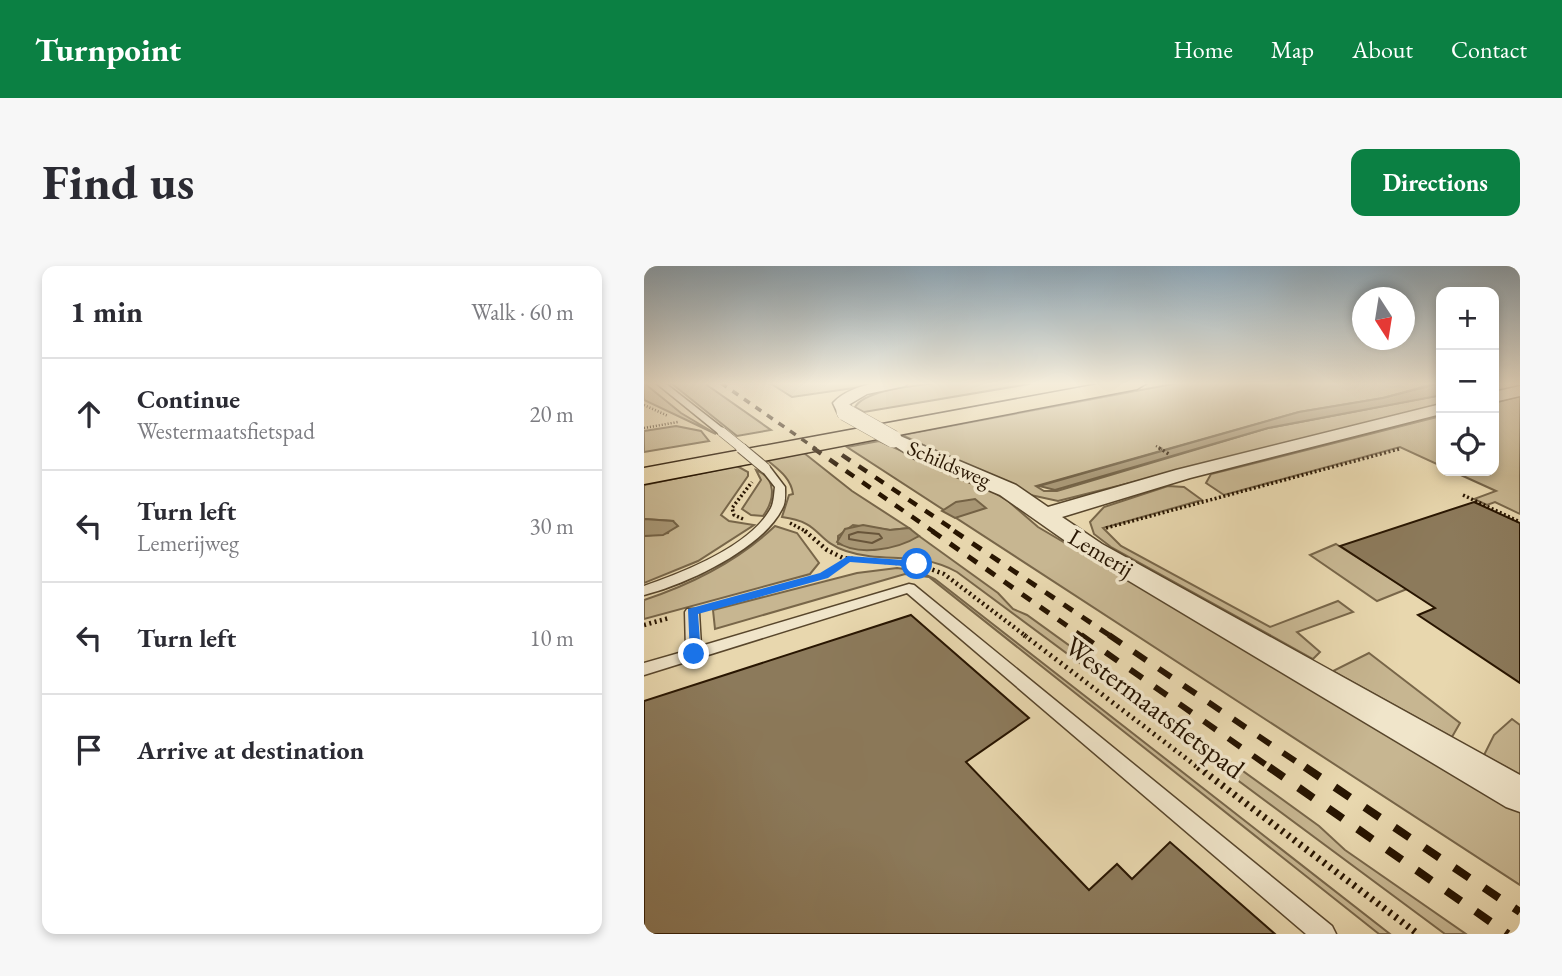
<!DOCTYPE html>
<meta charset="utf-8">
<style>
body{margin:0;font-family:"EB Garamond",serif;background:#f7f7f7;color:#2b2b33}
.controls{position:absolute;right:21px;top:21px;display:grid;overflow:hidden;border-radius:14px;box-shadow:0 4px 10px #0003}
.controls button{width:63px;height:63px;display:grid;place-items:center;padding:0;border:0;border-bottom:2px solid #e1e1e2;background:#fff;color:#2b2b33;font:35px sans-serif}
.compass{position:absolute;left:708px;top:21px;width:63px;height:63px;border-radius:50%;background:#fff;box-shadow:0 4px 10px #0003;rotate:168deg}
.stop{position:absolute;width:21px;height:21px;margin:-16px;border:5px solid #1a73e8;border-radius:50%;background:#fff}
.stop.end{background:#1a73e8;border-color:#fff;box-shadow:0 2px 7px #0008}
.list{margin:0;padding:0;list-style:none}
h2{display:flex;justify-content:space-between;align-items:center;height:91px;margin:0;padding:0 28px;font-size:30px}
h2 small{font-size:23px;font-weight:400;color:#7c7c81}
.list li{display:grid;grid-template-columns:46px 1fr auto;gap:21px;align-items:center;box-sizing:border-box;height:112px;padding:0 28px;border-top:2px solid #e1e1e2}
.list b{display:block;font-size:26px;white-space:nowrap}
.list p{margin:0;font-size:23px;white-space:nowrap;color:#7c7c81}
.list em{font-size:23px;font-style:normal;color:#7c7c81}
.icon{flex:none;width:38px;height:38px;fill:none;stroke:currentColor;stroke-width:2;stroke-linecap:round;stroke-linejoin:round}
.map{position:relative;flex:none;width:876px;height:668px;overflow:hidden;border-radius:14px}
header{display:flex;align-items:center;gap:42px;box-sizing:border-box;height:98px;padding:0 35px;background:#0b8043;color:#fff}
header strong{font-size:33px}
nav{display:flex;gap:38px;margin-inline-start:auto;font-size:24px}
.intro{display:flex;align-items:center;justify-content:space-between;box-sizing:border-box;height:168px;padding:0 42px}
h1{margin:0;font-size:49px}
.button{padding:18px 32px;border-radius:14px;background:#0b8043;color:#fff;font-size:24px;font-weight:700}
main{display:flex;gap:42px;padding:0 42px}
aside{flex:1;background:#fff;border-radius:14px;box-shadow:0 4px 10px #0003}
.map>svg:first-child{display:block}
.green{fill:#c7b691;stroke:#786649;stroke-width:2}
.water{fill:#a79573;stroke:#746245;stroke-width:2}
.lines{fill:none;stroke-linecap:round;stroke-linejoin:round}
.shore{stroke:#68553a;stroke-width:2}
.building{fill:#8c7a5b;stroke:#281501;stroke-width:2}
.service-casing{stroke:#58462c;stroke-width:3}
.minor-casing{stroke:#58462c;stroke-width:3}
.motorway-casing{stroke:#281501;stroke-width:3}
.path-far4{stroke:#281501;stroke-width:2.5;stroke-dasharray:1 2;stroke-linecap:butt}
.path-far3{stroke:#281501;stroke-width:3.5;stroke-dasharray:2 2.5;stroke-linecap:butt}
.path-far2{stroke:#281501;stroke-width:4.5;stroke-dasharray:2 3.5;stroke-linecap:butt}
.path-far1{stroke:#281501;stroke-width:5;stroke-dasharray:2 4.5;stroke-linecap:butt}
.path{stroke:#281501;stroke-width:7;stroke-dasharray:2.5 5;stroke-linecap:butt}
.service{fill:#f0e5ca;fill-rule:evenodd}
.minor{fill:#f0e5ca;fill-rule:evenodd}
.motorway{fill:#e8d7ae;fill-rule:evenodd}
.rail-far4{stroke:#281501;stroke-width:3.5;stroke-dasharray:7 7;stroke-linecap:butt}
.rail-far3{stroke:#281501;stroke-width:4.5;stroke-dasharray:10 10;stroke-linecap:butt}
.rail-far2{stroke:#281501;stroke-width:5;stroke-dasharray:11 11;stroke-linecap:butt}
.rail-far1{stroke:#281501;stroke-width:6;stroke-dasharray:15 15;stroke-linecap:butt}
.rail{stroke:#281501;stroke-width:8;stroke-dasharray:18 18;stroke-linecap:butt}
.service-bridge-far1-casing{stroke:#58462c;stroke-width:10;stroke-linecap:butt}
.service-bridge-casing{stroke:#58462c;stroke-width:12;stroke-linecap:butt}
.minor-bridge-casing{stroke:#58462c;stroke-width:18;stroke-linecap:butt}
.service-bridge-far1{stroke:#f0e5ca;stroke-width:9}
.service-bridge{stroke:#f0e5ca;stroke-width:10}
.minor-bridge{stroke:#f0e5ca;stroke-width:17}
.route{fill:#1a73e8}
.labels{text-anchor:middle;stroke-width:7;stroke-linejoin:round;paint-order:stroke}
.far-street-label{font-size:21px;fill:#281501;stroke:#f0e5ca}
.street-label{font-size:24px;fill:#281501;stroke:#f0e5ca}
.near-street-label{font-size:28px;fill:#281501;stroke:#f0e5ca}
</style>
<header>
<strong>Turnpoint</strong>
<nav><a>Home</a><a>Map</a><a>About</a><a>Contact</a></nav>
</header>
<div class="intro"><h1>Find us</h1><a class="button">Directions</a></div>
<main>
<aside>
<h2>1 min<small>Walk · 60 m</small></h2>
<ul class="list">
<li><svg class="icon" aria-label="ahead" viewBox="0 0 24 24"><path d="M12 20V5M6 11l6-6 6 6"/></svg><div><b>Continue</b><p>Westermaatsfietspad</p></div><em>20 m</em></li>
<li><svg class="icon" aria-label="left" viewBox="0 0 24 24"><path d="M17 20v-9H6M10 6l-5 5 5 5"/></svg><div><b>Turn left</b><p>Lemerijweg</p></div><em>30 m</em></li>
<li><svg class="icon" aria-label="left" viewBox="0 0 24 24"><path d="M17 20v-9H6M10 6l-5 5 5 5"/></svg><div><b>Turn left</b></div><em>10 m</em></li>
<li><svg class="icon" aria-label="arrive" viewBox="0 0 24 24"><path d="M6 21V4h12l-3 4 3 4H6"/></svg><div><b>Arrive at destination</b></div></li>
</ul>
</aside>
<div class="map">
<svg width="876" height="668" viewBox="0 0 876 668">
<rect width="100%" height="100%" fill="#e8d7ae"/>
<filter id="stains"><feTurbulence type="fractalNoise" baseFrequency=".00286" numOctaves="4"/><feColorMatrix values="0 0 0 0 .2 0 0 0 0 .09 0 0 0 0 .02 0 0 0 .5 -.17"/></filter>
<radialGradient id="worn" r=".72"><stop offset=".6" stop-color="#630" stop-opacity="0"/><stop offset="1" stop-color="#630" stop-opacity=".3"/></radialGradient>
<!-- green -->
<g class="green">
<path d="M 0,117 L 37,147 L 72,168 L 0,134 Z"/>
<path d="M 27,117 L 60,117 L 127,164 L 93,170 Z"/>
<path d="M 126,117 L 244,117 L 148,131 Z"/>
<path d="M 291,117 L 391,117 L 220,146 L 211,141 C 222,123 272,120 291,117 Z"/>
<path d="M 534,117 L 793,117 L 739,132 L 655,146 L 392,220 L 400,225 L 413,225 L 624,162 L 797,129 L 797,139 L 414,235 L 382,228 L 258,169 Z"/>
<path d="M 876,130 L 876,248 L 851,236 L 843,239 L 830,233 L 852,225 L 808,205 L 850,205 L 850,137 Z"/>
<path d="M 797,150 L 797,200 L 756,181 L 580,229 L 562,217 L 567,208 Z"/>
<path d="M 32,160 L 57,165 L 65,175 L 0,186 L 0,165 Z"/>
<path d="M 235,175 L 341,221 L 364,235 L 394,261 L 876,545 L 876,619 L 203,181 Z"/>
<path d="M 160,187 L 208,225 L 265,262 L 246,264 L 209,259 L 194,270 L 194,278 L 230,284 L 275,270 L 354,327 L 369,343 L 383,349 L 675,560 L 701,584 L 822,668 L 801,668 L 313,306 C 274,284 240,298 202,285 C 171,275 178,256 138,251 L 145,229 L 149,228 C 147,212 135,204 123,194 Z"/>
<path d="M 93,200 L 104,206 L 104,210 L 77,249 L 85,255 L 110,259 L 54,295 L 0,317 L 0,270 L 24,267 L 29,255 L 0,253 L 0,219 Z"/>
<path d="M 112,204 C 133,212 131,234 119,250 L 107,249 L 98,243 L 117,214 Z"/>
<path d="M 524,220 L 540,221 L 558,234 L 459,262 L 477,280 L 626,361 L 694,335 L 709,346 L 653,366 L 676,386 L 669,393 L 467,281 L 450,268 L 446,256 L 460,241 Z"/>
<path d="M 131,260 L 153,267 L 175,297 L 166,308 L 0,353 L 0,334 C 48,318 94,295 131,260 Z"/>
<path d="M 692,278 L 763,323 L 733,335 L 666,289 Z"/>
<path d="M 253,302 L 274,305 L 291,313 L 746,668 L 735,668 L 285,311 L 261,308 L 71,363 L 69,344 L 213,307 Z"/>
<path d="M 725,387 L 816,457 L 808,471 L 689,405 Z"/>
<path d="M 868,453 L 876,459 L 876,509 L 840,489 L 850,469 Z"/>
</g>
<!-- water -->
<g class="water">
<path d="M 797,117 L 797,129 L 793,130 L 624,162 L 411,224 L 395,220 L 655,146 L 739,132 Z"/>
<path d="M 331,233 L 342,242 L 311,252 L 298,245 L 312,236 Z"/>
<path d="M 0,253 L 29,255 L 34,260 L 19,269 L 0,270 Z"/>
<path d="M 219,259 L 246,264 L 265,262 L 275,270 C 254,283 214,291 193,276 L 201,263 Z"/>
</g>
<g class="lines">
<!-- shore -->
<path class="shore" d="M 214,266 L 235,268 L 238,272 L 228,277 L 205,273 L 205,269 Z"/>
</g>
<!-- building -->
<g class="building">
<path d="M 830,236 L 876,257 L 876,417 L 774,349 L 791,342 L 696,280 Z"/>
<path d="M 267,349 L 385,452 L 322,496 L 445,624 L 473,598 L 488,613 L 526,576 L 631,668 L 0,668 L 0,435 Z"/>
</g>
<g class="lines">
<defs>
<g id="service">
<path d="M 12,117 L 21,117 L 81,164 L 81,168 L 75,168 Z"/>
<path d="M 121,199 L 125,200 L 141,221 C 141,228 142,237 138,243 C 118,283 43,318 0,329 L 0,320 C 38,307 107,280 127,242 C 130,236 130,228 131,221 L 116,202 Z"/>
<path d="M 265,318 L 270,319 L 688,660 L 692,668 L 662,668 L 263,327 L 0,409 L 0,397 L 42,385 L 41,346 L 43,343 L 53,343 L 55,346 L 57,380 Z"/>
</g>
<g id="minor">
<path d="M 232,117 L 264,117 L 261,120 L 223,128 L 206,138 L 209,146 L 207,150 L 195,150 L 189,137 C 200,125 216,120 232,117 Z"/>
<path d="M 876,120 L 876,130 L 850,136 L 850,126 Z"/>
<path d="M 797,138 L 797,148 L 546,212 L 418,251 L 458,278 L 876,509 L 876,546 L 862,541 L 440,288 L 356,229 L 269,192 L 240,173 L 249,167 L 372,219 L 404,241 L 532,204 Z"/>
</g>
<path id="motorway" d="M 460,117 L 503,117 L 493,123 L 0,218 L 0,202 Z"/>
</defs>
<!-- service casing -->
<use href="#service" class="service-casing"/>
<!-- minor casing -->
<use href="#minor" class="minor-casing"/>
<!-- motorway casing -->
<use href="#motorway" class="motorway-casing"/>
<!-- path-far4 -->
<g class="path-far4">
<path d="M 0,139 L 24,150"/>
<path d="M 0,162 L 34,156"/>
<path d="M 512,180 L 518,183"/>
</g>
<!-- path-far3 -->
<g class="path-far3">
<path d="M 515,182 L 525,188"/>
<path d="M 819,229 L 876,256"/>
<path d="M 99,253 L 90,249 L 88,242 L 108,216"/>
<path d="M 146,257 L 163,266"/>
<path d="M 462,262 L 755,183"/>
</g>
<!-- path-far2 -->
<g class="path-far2">
<path d="M 161,265 L 183,284 L 199,292 L 276,299 L 300,308 L 383,371"/>
<path d="M 67,341 L 180,309 L 203,294"/>
<path d="M 0,359 L 25,352"/>
</g>
<!-- path-far1 -->
<path class="path-far1" d="M 380,369 L 556,503"/>
<!-- path -->
<path class="path" d="M 554,501 L 774,668"/>
<!-- service -->
<use href="#service" class="service"/>
<!-- minor -->
<use href="#minor" class="minor"/>
<!-- motorway -->
<use href="#motorway" class="motorway"/>
<!-- rail-far4 -->
<path class="rail-far4" d="M 77,117 L 172,183"/>
<!-- rail-far3 -->
<g class="rail-far3">
<path d="M 169,182 L 290,266"/>
<path d="M 198,189 L 313,266"/>
</g>
<!-- rail-far2 -->
<g class="rail-far2">
<path d="M 288,265 L 439,371"/>
<path d="M 310,265 L 468,371"/>
</g>
<!-- rail-far1 -->
<g class="rail-far1">
<path d="M 437,369 L 628,503"/>
<path d="M 465,369 L 663,503"/>
</g>
<!-- rail -->
<g class="rail">
<path d="M 625,501 L 864,668"/>
<path d="M 661,501 L 876,646"/>
</g>
<defs>
<path id="service-bridge-far1" d="M 78,166 L 99,183"/>
<path id="service-bridge" d="M 97,182 L 121,202"/>
<path id="minor-bridge" d="M 201,146 L 249,173"/>
</defs>
<!-- service-bridge-far1 casing -->
<use href="#service-bridge-far1" class="service-bridge-far1-casing"/>
<!-- service-bridge casing -->
<use href="#service-bridge" class="service-bridge-casing"/>
<!-- minor-bridge casing -->
<use href="#minor-bridge" class="minor-bridge-casing"/>
<!-- service-bridge-far1 -->
<use href="#service-bridge-far1" class="service-bridge-far1"/>
<!-- service-bridge -->
<use href="#service-bridge" class="service-bridge"/>
<!-- minor-bridge -->
<use href="#minor-bridge" class="minor-bridge"/>
</g>
<!-- sky -->
<linearGradient id="sky" x2="0" y2="1"><stop stop-color="#8ea8b9"/><stop offset="0.56" stop-color="#f5eddb"/><stop offset="1" stop-color="#f5eddb" stop-opacity="0"/></linearGradient>
<rect width="876" height="210" fill="url(#sky)"/>
<!-- route -->
<path class="route" d="M 204,290 L 273,295 L 278,298 L 273,301 L 206,296 L 184,312 L 54,348 L 57,388 L 50,392 L 46,391 L 44,343 L 176,307 Z"/>
<g class="labels">
<!-- far-street labels -->
<g class="far-street-label">
<text transform="translate(305 198) rotate(23)" y="7">Schildsweg</text>
</g>
<!-- street labels -->
<g class="street-label">
<text transform="translate(457 287) rotate(31)" y="8">Lemerij</text>
</g>
<!-- near-street labels -->
<g class="near-street-label">
<text transform="translate(511 441) rotate(37)" y="10">Westermaatsfietspad</text>
</g>
</g>
<rect width="100%" height="100%" filter="url(#stains)"/>
<rect width="100%" height="100%" fill="url(#worn)"/>
</svg>
<div class="controls">
<button>+</button>
<button>−</button>
<button><svg class="icon" aria-label="locate" viewBox="0 0 24 24"><circle cx="12" cy="12" r="6"/><path d="M12 2v4M12 18v4M2 12h4M18 12h4"/></svg></button>
</div>
<svg class="compass" viewBox="-18 -18 36 36"><path d="M0-13l5 13h-10z" fill="#e53935"/><path d="M0 13l5-13h-10z" fill="#7c7c81"/></svg>
<div class="stop" style="left:273px;top:298px"></div>
<div class="stop end" style="left:50px;top:388px"></div>
</div>
</main>
